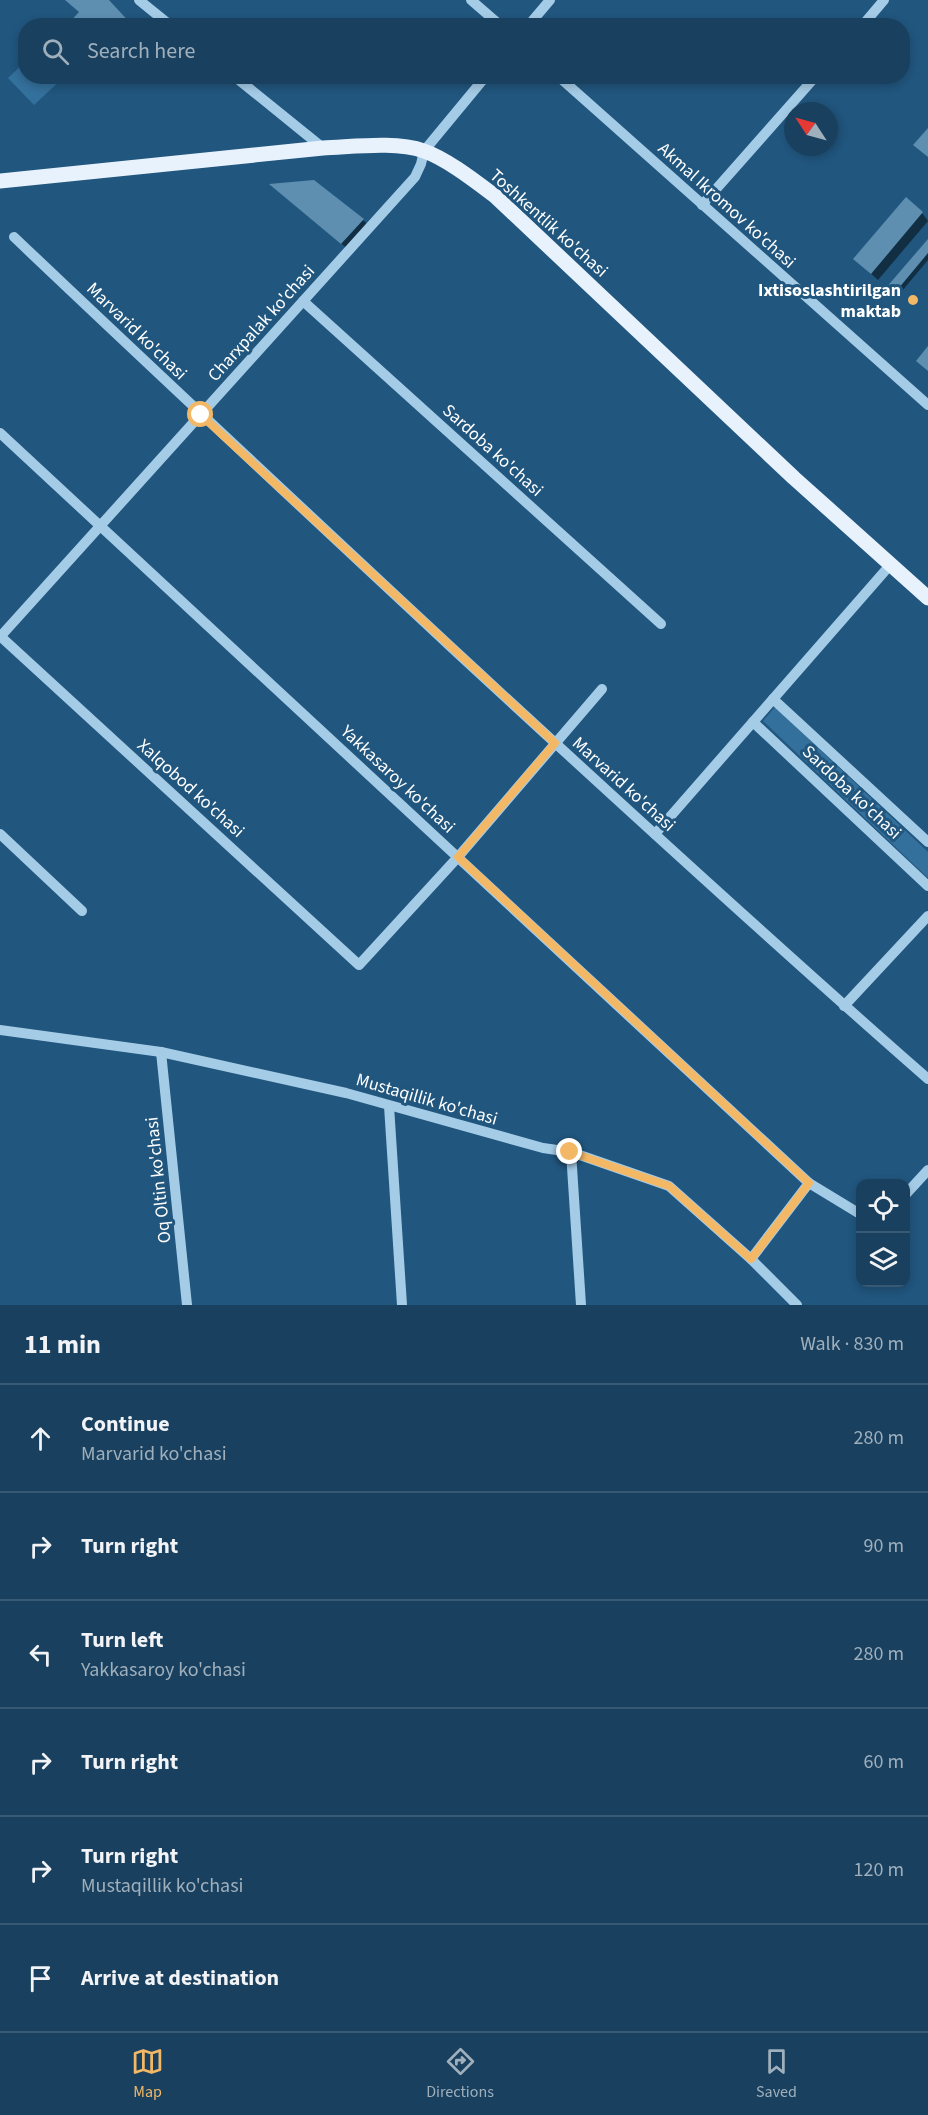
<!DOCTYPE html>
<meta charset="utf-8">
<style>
body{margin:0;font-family:"Source Sans 3",sans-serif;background:#224764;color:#f1f3f6}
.controls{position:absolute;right:18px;bottom:18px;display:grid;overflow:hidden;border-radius:12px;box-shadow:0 3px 9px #0003}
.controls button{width:54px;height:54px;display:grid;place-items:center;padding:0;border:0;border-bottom:2px solid #375973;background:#19405e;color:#f1f3f6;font:30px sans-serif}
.compass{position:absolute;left:784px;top:102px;width:54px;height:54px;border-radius:50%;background:#19405e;box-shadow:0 3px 9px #0003;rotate:306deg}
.stop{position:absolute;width:18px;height:18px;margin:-14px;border:4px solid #f3b866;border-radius:50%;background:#fff}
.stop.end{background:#f3b866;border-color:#fff;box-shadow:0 2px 6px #0008}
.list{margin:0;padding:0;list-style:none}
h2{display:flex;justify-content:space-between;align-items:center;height:78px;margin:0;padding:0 24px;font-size:26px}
h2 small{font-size:20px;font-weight:400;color:#9fafbc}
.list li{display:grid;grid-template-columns:39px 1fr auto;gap:18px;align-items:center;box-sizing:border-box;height:108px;padding:0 24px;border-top:2px solid #375973}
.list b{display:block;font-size:22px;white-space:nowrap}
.list p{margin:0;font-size:20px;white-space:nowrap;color:#9fafbc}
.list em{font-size:20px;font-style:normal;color:#9fafbc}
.icon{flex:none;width:33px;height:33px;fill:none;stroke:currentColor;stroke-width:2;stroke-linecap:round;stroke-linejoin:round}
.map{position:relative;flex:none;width:928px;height:1305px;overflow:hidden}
.search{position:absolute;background:#19405e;box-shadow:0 3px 9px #0003;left:18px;right:18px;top:18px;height:66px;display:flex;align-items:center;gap:15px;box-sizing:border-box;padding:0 21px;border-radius:24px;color:#9fafbc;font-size:22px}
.sheet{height:726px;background:#19405e}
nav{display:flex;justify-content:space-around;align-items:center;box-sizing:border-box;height:84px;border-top:2px solid #375973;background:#19405e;font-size:16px;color:#9fafbc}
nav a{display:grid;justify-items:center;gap:3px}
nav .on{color:#f3b866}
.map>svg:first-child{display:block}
.green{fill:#34709c}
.shadow{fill:#0007}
.building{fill:#5e8fb1}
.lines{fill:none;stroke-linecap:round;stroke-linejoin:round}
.minor{stroke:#a5cce7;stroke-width:10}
.major{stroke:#e7f2fd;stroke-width:15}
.route{stroke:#f3b866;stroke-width:8}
.poi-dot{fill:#f3b866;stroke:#21567e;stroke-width:2}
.labels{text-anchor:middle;stroke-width:6;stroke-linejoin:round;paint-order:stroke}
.street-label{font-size:18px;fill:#fff;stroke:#21567e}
.poi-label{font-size:18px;font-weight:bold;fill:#fff;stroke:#21567e;text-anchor:end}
</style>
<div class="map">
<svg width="928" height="1305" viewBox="0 0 928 1305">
<rect width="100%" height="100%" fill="#21567e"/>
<!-- green -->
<g class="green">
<path d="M 25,62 L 26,76 L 64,77 L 34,105 L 8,78 Z"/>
<path d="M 775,707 L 928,852 L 928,878 L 763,721 Z"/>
</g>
<!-- shadow -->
<g class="shadow">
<path d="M 278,190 L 363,220 L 370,227 L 349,250 Z"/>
<path d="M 922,213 L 928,221 L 878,280 L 855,259 Z"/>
<path d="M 928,241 L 928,260 L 897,297 L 890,292 Z"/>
</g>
<!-- building -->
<g class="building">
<path d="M 65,0 L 109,0 L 133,26 L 66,26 L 79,12 Z"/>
<path d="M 928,128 L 928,157 L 913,145 Z"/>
<path d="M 314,180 L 364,219 L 341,244 L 269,184 Z"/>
<path d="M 906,197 L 923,212 L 871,274 L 853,259 Z"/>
<path d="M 928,239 L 928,253 L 893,295 L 885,289 Z"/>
<path d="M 928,346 L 928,371 L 916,361 Z"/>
</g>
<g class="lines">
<!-- minor -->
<g class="minor">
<path d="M 139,0 L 171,26"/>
<path d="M 471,0 L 501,26"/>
<path d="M 528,26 L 550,0"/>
<path d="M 862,26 L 884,0"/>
<path d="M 234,76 L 323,148"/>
<path d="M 558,76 L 928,405"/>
<path d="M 702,205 L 816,76"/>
<path d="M 14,237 C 159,375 305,511 451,647 C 609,793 767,938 928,1079"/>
<path d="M 303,301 L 661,624"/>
<path d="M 0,433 L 809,1183 L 860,1214"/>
<path d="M 0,636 L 359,965 L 458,857 L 602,689"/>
<path d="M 0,637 L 415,177 L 421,164 L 424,151 L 486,76"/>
<path d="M 773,699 L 928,842"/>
<path d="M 753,722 L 928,886"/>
<path d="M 0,834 L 82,911"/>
<path d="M 655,834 L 891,564"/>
<path d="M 844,1006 L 928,916"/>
<path d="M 0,1030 L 161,1052 L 346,1093 L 543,1148 L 571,1152 L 669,1186 L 751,1259 L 797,1305"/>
<path d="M 161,1052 L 187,1305"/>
<path d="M 389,1106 L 402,1305"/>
<path d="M 571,1152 L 581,1305"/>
<path d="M 906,1194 L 928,1170"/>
<path d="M 751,1259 L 809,1183"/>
</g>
<!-- major -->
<path class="major" d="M 0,181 L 323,148 C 353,147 395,141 424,151 C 447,159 475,181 495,196 L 794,478 L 928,598"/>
</g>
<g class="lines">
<!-- route -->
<path class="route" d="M 201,415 L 555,743 L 458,857 L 809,1183 L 751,1259 L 669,1186 L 570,1152"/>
</g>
<!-- markers -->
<circle class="poi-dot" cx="913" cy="300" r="6"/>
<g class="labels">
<!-- street labels -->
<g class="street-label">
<text transform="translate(727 205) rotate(42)" y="6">Akmal Ikromov ko'chasi</text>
<text transform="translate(549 223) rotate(42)" y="6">Toshkentlik ko'chasi</text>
<text transform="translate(261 323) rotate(-48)" y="6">Charxpalak ko'chasi</text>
<text transform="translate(137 331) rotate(44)" y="6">Marvarid ko'chasi</text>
<text transform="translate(493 450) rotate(42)" y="6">Sardoba ko'chasi</text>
<text transform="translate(398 779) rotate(43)" y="6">Yakkasaroy ko'chasi</text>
<text transform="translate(624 784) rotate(42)" y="6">Marvarid ko'chasi</text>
<text transform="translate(191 788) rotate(42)" y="6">Xalqobod ko'chasi</text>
<text transform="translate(852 792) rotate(43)" y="6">Sardoba ko'chasi</text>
<text transform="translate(427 1099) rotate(16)" y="6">Mustaqillik ko'chasi</text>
<text transform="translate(158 1180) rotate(-96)" y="6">Oq Oltin ko'chasi</text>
</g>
<!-- poi labels -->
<g class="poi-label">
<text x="901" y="296">Ixtisoslashtirilgan<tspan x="901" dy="21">maktab</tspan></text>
</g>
</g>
</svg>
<div class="controls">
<button><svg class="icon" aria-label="locate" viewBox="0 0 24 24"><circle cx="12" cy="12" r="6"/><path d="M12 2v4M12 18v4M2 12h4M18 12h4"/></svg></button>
<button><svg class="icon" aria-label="layers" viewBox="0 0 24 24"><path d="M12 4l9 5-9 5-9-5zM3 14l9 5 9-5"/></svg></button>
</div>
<svg class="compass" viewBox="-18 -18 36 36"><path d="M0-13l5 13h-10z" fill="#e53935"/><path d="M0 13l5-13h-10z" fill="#9fafbc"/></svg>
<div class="stop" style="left:201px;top:415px"></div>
<div class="stop end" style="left:570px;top:1152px"></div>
<div class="search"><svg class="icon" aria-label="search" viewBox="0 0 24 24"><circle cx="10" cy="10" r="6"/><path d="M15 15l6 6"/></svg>Search here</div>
</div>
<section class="sheet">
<h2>11 min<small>Walk · 830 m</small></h2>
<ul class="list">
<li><svg class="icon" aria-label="ahead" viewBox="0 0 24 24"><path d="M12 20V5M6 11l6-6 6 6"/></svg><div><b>Continue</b><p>Marvarid ko'chasi</p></div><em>280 m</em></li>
<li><svg class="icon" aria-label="right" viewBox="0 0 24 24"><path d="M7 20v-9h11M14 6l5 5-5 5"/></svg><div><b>Turn right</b></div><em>90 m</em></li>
<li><svg class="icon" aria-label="left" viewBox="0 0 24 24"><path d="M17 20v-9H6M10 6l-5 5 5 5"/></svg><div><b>Turn left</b><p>Yakkasaroy ko'chasi</p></div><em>280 m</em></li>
<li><svg class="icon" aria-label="right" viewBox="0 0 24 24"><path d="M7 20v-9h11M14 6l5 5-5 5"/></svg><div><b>Turn right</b></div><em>60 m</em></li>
<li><svg class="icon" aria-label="right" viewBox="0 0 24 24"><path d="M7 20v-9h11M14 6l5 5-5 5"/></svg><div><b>Turn right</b><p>Mustaqillik ko'chasi</p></div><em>120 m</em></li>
<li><svg class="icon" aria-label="arrive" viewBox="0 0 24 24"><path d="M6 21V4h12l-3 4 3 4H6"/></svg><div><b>Arrive at destination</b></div></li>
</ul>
</section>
<nav>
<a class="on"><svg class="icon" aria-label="map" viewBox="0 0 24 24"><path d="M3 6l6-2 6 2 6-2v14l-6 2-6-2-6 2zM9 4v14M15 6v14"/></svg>Map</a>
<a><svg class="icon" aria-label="directions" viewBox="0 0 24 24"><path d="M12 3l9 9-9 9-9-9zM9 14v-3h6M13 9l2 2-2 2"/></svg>Directions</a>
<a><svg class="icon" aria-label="saved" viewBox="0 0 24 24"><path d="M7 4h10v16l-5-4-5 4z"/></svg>Saved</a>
</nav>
